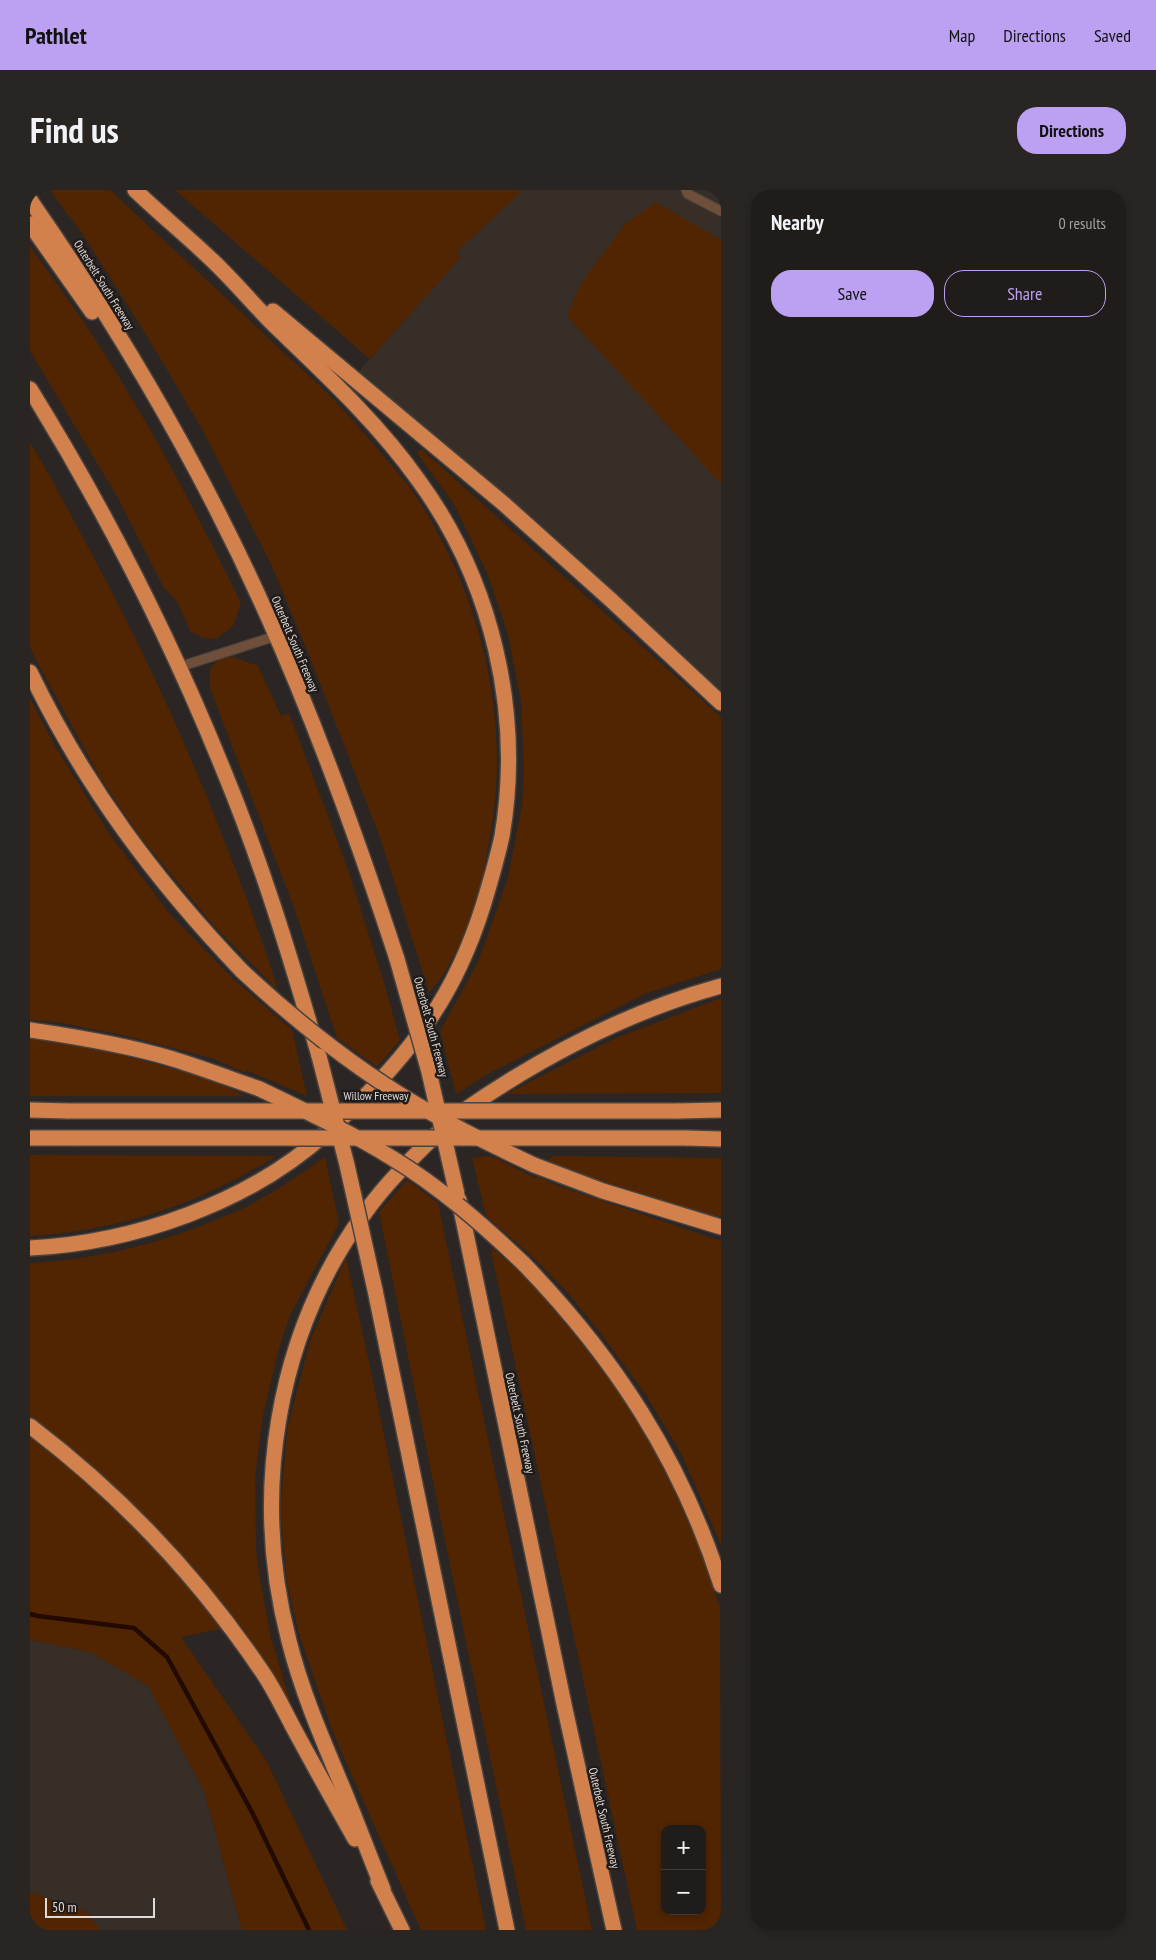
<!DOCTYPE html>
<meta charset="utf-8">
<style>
body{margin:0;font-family:"PT Sans Narrow",sans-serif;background:#282523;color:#f1f3f6}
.controls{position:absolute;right:15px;bottom:15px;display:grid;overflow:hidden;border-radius:10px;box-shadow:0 2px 8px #0003}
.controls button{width:45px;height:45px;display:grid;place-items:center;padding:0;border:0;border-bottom:1px solid #3d3a39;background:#201c1a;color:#f1f3f6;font:25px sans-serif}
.scale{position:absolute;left:15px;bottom:12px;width:110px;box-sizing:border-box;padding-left:5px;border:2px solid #dfdbd9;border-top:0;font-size:14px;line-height:18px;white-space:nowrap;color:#dfdbd9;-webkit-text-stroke:4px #211c1a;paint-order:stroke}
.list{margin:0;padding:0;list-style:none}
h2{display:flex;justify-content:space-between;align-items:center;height:65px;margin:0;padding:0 20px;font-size:21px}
h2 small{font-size:16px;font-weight:400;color:#a2a1a2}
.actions{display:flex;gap:10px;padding:15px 20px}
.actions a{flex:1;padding:11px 0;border:1px solid #bca0f2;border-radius:20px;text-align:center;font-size:18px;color:#bca0f2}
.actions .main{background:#bca0f2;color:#111}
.map{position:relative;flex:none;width:691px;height:1740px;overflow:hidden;border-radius:20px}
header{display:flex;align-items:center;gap:30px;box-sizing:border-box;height:70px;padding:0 25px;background:#bca0f2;color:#111}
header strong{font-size:24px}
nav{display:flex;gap:28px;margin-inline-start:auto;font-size:18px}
.intro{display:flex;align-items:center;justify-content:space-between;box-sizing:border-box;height:120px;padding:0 30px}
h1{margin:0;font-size:35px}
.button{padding:12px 22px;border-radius:20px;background:#bca0f2;color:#111;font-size:18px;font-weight:700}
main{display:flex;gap:30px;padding:0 30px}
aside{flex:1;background:#201c1a;border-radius:20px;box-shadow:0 2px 8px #0003}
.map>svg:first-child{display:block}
.built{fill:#372e28}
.green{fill:#512502;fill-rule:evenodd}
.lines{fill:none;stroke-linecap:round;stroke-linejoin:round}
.stream{stroke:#220a00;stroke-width:4.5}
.lane-casing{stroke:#484340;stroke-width:11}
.highway-casing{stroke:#484340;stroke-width:18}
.lane{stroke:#6f4e3a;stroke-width:9}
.highway{stroke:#d2814c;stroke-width:15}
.highway-bridge-casing{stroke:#484340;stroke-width:18;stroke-linecap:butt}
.highway-bridge{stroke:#d2814c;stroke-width:15}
.labels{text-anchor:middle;stroke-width:5;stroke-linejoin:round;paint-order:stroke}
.street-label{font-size:12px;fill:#dfdbd9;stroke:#211c1a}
</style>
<header>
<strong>Pathlet</strong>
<nav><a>Map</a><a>Directions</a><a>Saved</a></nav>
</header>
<div class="intro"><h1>Find us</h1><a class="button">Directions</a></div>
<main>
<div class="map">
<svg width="691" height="1740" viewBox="0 0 691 1740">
<rect width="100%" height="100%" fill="#2b2623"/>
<!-- built -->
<g class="built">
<path d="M 366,0 L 691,0 L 691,513 L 323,188 L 431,67 Z"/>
<path d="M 0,1450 L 60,1462 L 118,1496 L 174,1601 L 212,1740 L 70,1740 L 57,1722 L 0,1702 Z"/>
</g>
<!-- green -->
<g class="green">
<path d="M 20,0 L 80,0 C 138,55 198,109 256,165 C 273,180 290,195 305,211 C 320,226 333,243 347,258 C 361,275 377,292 389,311 C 454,413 483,538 458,657 C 455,673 453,689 448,704 C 442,730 418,786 399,802 L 351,650 L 279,465 L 241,374 L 173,241 L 120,151 L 52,43 Z"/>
<path d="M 145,0 L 493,0 L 426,62 L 431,67 L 340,169 Z"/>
<path d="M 626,12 L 691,50 L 691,294 L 537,126 L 551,93 L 595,34 Z"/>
<path d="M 0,56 C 25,92 52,128 76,166 C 126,246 170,329 211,413 L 203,436 L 186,449 L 173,448 L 160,441 L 147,411 L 134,398 L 88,308 L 0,161 Z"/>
<path d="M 0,253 C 24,291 44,332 66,372 C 116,466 159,558 197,658 C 216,705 233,752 248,800 L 184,736 L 111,648 L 71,589 L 7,472 L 0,457 Z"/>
<path d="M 391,259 L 691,527 L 691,779 L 614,804 L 456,885 L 426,904 L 410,841 L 448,772 L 478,688 L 492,615 L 494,579 L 491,510 L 478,445 L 458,385 L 424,314 L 387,263 Z"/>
<path d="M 203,467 L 228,476 L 251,526 L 259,523 L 317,677 L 352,786 L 370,850 L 347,877 L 307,848 L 266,723 L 180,498 L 180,479 L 190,468 Z"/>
<path d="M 0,509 L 25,556 L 80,645 L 139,723 L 201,787 L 262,840 L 277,906 L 216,880 L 215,883 L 182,868 L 84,843 L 26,832 L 0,830 Z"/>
<path d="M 691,808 L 691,903 L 476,904 L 586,848 Z"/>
<path d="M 0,849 L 45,853 L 174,887 L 216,906 L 0,906 Z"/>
<path d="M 0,965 L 246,966 C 169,1014 91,1040 0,1046 Z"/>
<path d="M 455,966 L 466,968 L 505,988 L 507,986 L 526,995 L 691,1051 L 691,1355 L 652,1265 L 616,1205 L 571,1144 L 538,1103 L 506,1070 L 456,1026 L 442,968 Z"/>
<path d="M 524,966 L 691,968 L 691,1027 L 654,1018 L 524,977 L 516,971 Z"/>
<path d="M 295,967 L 309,1033 L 260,1125 L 248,1161 L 232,1230 L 225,1288 L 226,1361 L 231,1395 L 241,1448 L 260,1511 L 257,1511 C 194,1399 102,1305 0,1227 L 0,1073 C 59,1070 113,1058 168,1037 C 190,1028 213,1020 234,1007 C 255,995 275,981 295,967 Z"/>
<path d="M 377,990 L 408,1013 L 562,1740 L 496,1740 L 414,1346 L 349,1022 Z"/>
<path d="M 462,1058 L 493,1084 L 531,1128 L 584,1194 L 613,1237 L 632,1272 L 659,1328 L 690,1417 L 691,1740 L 607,1740 L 462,1066 ZM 635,1639 L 672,1639 L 672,1721 L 635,1721 Z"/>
<path d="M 316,1068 L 336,1158 L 456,1740 L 391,1740 L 303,1543 L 270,1447 L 257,1393 L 250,1320 L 258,1236 L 280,1151 Z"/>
<path d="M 0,1236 L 37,1264 L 200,1437 L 151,1447 L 237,1572 L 317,1740 L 212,1740 L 174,1601 L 118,1496 L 60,1462 L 0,1450 Z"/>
<path d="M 0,1702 L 57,1722 L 70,1740 L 0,1740 Z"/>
</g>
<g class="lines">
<!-- stream -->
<path class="stream" d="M 0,1424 L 8,1426 L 104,1438 L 137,1467 L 223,1624 L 279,1740"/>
<defs>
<g id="lane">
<path d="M 656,0 L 658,4 L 691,21"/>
<path d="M 149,477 L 246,446"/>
</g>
<g id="highway">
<path d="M 105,0 C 130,24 158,47 183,71 C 205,92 224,115 245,136 C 296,185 348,233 389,291 C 462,391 493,523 472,646 C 467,669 460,693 453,716 C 441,754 424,793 401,827 C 376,864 346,897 313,927"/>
<path d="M 0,10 C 91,141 173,281 238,427 C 288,539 329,653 367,769"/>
<path d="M 0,34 L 62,122"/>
<path d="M 243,121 L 474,314 L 581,410 L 691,513"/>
<path d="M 0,199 C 75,320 140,448 193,579 C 232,673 261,769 289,866"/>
<path d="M 0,482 C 55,596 125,690 212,781"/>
<path d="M 0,840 C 48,847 96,855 143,869 C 172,878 201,889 230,899"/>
<path d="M 0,920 L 38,921"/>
<path d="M 647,921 L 691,920"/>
<path d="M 429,924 C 509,868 596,822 691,796"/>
<path d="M 0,948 L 45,948"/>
<path d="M 656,948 L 691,949"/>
<path d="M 504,975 L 573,1001 L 691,1037"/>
<path d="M 429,1010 L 535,1519 L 584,1740"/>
<path d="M 0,1058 C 103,1053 219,1013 296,943"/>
<path d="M 493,1073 C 584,1167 651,1269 691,1395"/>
<path d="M 345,1100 L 477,1740"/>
<path d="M 0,1236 C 92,1306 171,1390 235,1486 C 246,1503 255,1522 264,1539 C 284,1576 304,1612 325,1649"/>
<path d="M 348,1691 L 372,1740"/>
<path d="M 353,1699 C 340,1667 328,1635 315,1603 C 294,1553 272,1503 259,1451 C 221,1306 245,1146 334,1024 C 356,993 383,967 410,941"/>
</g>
</defs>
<!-- lane casing -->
<use href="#lane" class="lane-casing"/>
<!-- highway casing -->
<use href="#highway" class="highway-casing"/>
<!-- lane -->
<use href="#lane" class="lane"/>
<!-- highway -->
<use href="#highway" class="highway"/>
<defs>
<g id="highway-bridge">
<path d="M 367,769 L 399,882 L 427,1004"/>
<path d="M 212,781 C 270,835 333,885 403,924 C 436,943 470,959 504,975"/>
<path d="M 289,866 L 317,975 L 345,1100"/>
<path d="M 230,899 C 275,921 320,942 362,968 C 410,997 452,1034 493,1073"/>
<path d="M 38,921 L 647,921"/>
<path d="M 45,948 L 656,948"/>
</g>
</defs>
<!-- highway-bridge casing -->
<use href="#highway-bridge" class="highway-bridge-casing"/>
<!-- highway-bridge -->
<use href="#highway-bridge" class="highway-bridge"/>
</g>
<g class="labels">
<!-- street labels -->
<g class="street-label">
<text transform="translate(74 95) rotate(58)" y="4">Outerbelt South Freeway</text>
<text transform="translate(265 454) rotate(67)" y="4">Outerbelt South Freeway</text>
<text transform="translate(401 837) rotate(75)" y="4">Outerbelt South Freeway</text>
<text x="346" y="910">Willow Freeway</text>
<text transform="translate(490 1233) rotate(78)" y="4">Outerbelt South Freeway</text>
<text transform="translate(574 1628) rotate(77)" y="4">Outerbelt South Freeway</text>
</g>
</g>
</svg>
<div class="controls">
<button>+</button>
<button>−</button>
</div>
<div class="scale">50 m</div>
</div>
<aside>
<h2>Nearby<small>0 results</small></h2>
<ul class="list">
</ul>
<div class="actions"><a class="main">Save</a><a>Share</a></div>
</aside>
</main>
